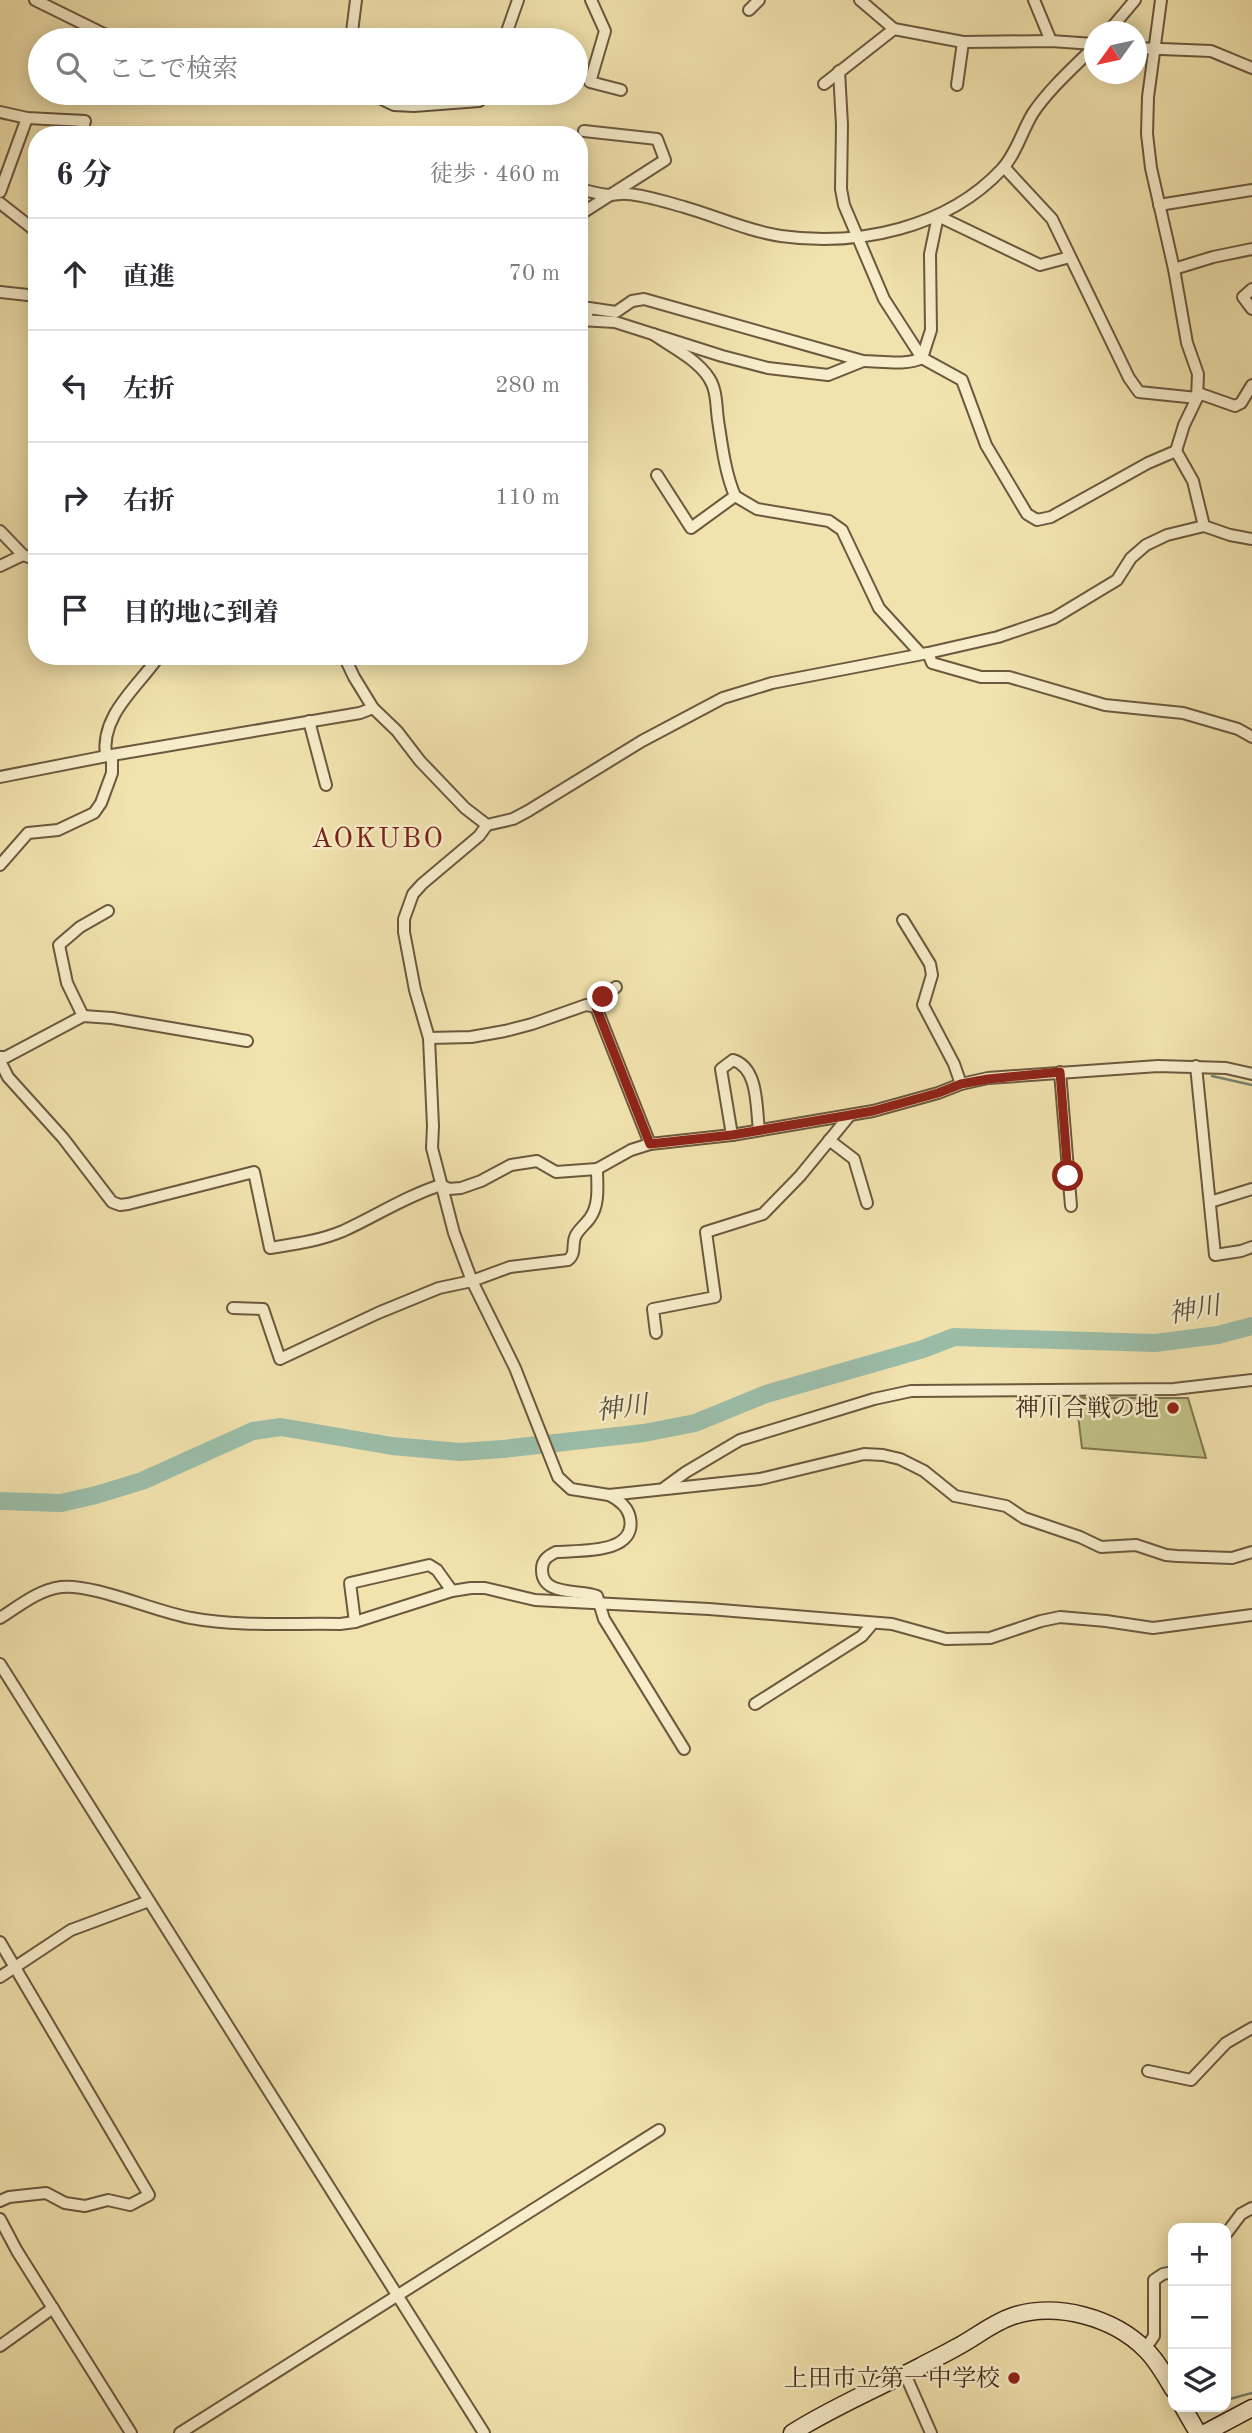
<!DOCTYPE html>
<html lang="ja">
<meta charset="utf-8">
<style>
body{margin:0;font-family:"Old Standard TT","Noto Serif JP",serif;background:#f7f7f7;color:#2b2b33}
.controls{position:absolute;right:21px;bottom:21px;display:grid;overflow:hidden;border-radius:14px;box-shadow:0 4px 18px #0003}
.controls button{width:63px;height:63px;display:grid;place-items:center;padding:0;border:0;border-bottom:2px solid #e1e1e2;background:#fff;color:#2b2b33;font:35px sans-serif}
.compass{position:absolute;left:1084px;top:21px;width:63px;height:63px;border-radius:50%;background:#fff;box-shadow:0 4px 18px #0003;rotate:237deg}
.stop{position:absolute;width:21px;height:21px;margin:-16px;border:5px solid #8f2418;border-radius:50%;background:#fff}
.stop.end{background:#8f2418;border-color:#fff;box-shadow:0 2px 7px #0008}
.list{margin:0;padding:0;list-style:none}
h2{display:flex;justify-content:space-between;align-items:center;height:91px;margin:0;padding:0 28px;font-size:30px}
h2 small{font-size:23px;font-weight:400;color:#7c7c81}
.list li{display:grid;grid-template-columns:46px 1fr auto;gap:21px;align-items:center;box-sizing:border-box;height:112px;padding:0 28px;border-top:2px solid #e1e1e2}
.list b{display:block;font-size:26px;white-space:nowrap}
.list em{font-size:23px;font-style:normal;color:#7c7c81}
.icon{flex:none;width:38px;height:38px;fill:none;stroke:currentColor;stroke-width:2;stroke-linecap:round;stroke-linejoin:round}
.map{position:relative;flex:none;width:1252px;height:2433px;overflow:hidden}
.search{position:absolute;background:#fff;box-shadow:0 4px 18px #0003;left:28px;top:28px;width:560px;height:77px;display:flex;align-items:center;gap:18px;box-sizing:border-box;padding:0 24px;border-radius:38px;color:#7c7c81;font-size:26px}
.panel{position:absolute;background:#fff;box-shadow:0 4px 18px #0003;left:28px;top:126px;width:560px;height:539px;border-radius:28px}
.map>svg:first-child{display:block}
.green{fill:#c0c286;stroke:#807650;stroke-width:2}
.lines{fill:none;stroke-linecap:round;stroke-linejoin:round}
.stream{stroke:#778370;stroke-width:2.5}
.river{stroke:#9bbeaa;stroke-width:18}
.street-casing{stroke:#6c583e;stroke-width:14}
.secondary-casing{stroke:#402a19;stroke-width:19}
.street{stroke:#f7edca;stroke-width:10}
.secondary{stroke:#f7edca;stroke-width:16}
.route{stroke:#8f2418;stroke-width:9}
.poi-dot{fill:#8f2418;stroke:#f7edca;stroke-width:2.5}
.labels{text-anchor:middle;stroke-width:5;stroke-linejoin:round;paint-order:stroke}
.poi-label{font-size:24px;fill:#402a19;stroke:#f7edca;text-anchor:end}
.water-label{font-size:26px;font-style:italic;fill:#574f3d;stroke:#f7edca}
.quarter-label{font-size:28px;letter-spacing:2px;fill:#7a1f14;stroke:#f7edca}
</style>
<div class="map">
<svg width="1252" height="2433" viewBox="0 0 1252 2433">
<rect width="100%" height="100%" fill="#f2e3ae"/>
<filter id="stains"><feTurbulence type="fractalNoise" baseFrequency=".00286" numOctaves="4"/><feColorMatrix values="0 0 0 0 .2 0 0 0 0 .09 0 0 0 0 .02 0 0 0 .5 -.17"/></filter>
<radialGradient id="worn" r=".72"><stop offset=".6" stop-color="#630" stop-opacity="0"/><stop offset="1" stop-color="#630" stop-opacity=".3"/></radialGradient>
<!-- green -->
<path class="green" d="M 1076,1398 L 1188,1398 L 1206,1458 L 1082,1448 Z"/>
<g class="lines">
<!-- stream -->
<g class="stream">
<path d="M 1212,1076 L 1252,1085"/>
<path d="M 1226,2400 L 1252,2393"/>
<path d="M 1212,2420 L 1223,2414"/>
</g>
<!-- river -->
<path class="river" d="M 0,1501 L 61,1503 L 96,1495 L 142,1481 L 253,1431 L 281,1427 L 392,1446 L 460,1452 L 503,1449 L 644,1433 L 695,1423 L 766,1394 L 923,1349 L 954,1337 L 1155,1343 L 1218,1335 L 1252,1326"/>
<defs>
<g id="street">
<path d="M 35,0 L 116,40"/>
<path d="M 591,0 L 605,31 L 590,82 L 621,90"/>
<path d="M 860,0 L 894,29 L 963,42 L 1051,41 L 1094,44"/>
<path d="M 1034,0 L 1051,41"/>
<path d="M 749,10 L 759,0"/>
<path d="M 1108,32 L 1135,0"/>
<path d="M 351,40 L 356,0"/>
<path d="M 504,40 L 518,0"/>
<path d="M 1136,48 L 1211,51 L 1252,68"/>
<path d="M 839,71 L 842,125 L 841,189 L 844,205 L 884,299 L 922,358 L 962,380 L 986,445 L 1027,514 L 1037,520 L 1051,517 L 1148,463 L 1176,451 L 1184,425 L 1197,398 L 1198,374 L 1187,343 L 1174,269 L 1151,168 L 1147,134 L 1148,97 L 1161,0"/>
<path d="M 824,84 L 894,29"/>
<path d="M 957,85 L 963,42"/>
<path d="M 369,93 L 394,105 L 414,106 L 479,101 L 486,96 L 487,93"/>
<path d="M 0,112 L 27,118 L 85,121 L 81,135"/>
<path d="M 1004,167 L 1052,219 L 1129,378 L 1139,392 L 1197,398"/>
<path d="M 579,189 C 589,191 600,195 611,195 C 616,195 621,193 627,194 C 645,195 666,202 684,207 C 716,216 747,231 781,236 C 858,247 947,228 1002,169 C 1016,154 1022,131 1033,113 C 1050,88 1073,68 1094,47"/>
<path d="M 0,192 L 27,118"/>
<path d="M 0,203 L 37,232"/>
<path d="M 1159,205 L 1252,190"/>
<path d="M 579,215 L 665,160 L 657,139 L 584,131"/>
<path d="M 938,216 L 1040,265 L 1070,257"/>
<path d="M 1174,269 L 1213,257 L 1252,249"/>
<path d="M 1252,289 L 1243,297 L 1252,309"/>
<path d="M 0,292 L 37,296"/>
<path d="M 579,320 L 615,322 L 722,356 L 768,368 L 828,375 L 863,361"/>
<path d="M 585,321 L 589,308 L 616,312 L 632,301 L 644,299 L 863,361 C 881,361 906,366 922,358"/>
<path d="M 653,334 C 670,346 697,359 709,378 C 717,390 716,406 718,420 C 722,446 725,472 735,496 L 757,509 L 829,521 L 842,530 L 879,608 L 921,654"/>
<path d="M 922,358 L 931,330 L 930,254 L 938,216"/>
<path d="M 1198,393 L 1235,406 L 1241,403 L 1252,385"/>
<path d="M 1176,451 L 1193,481 L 1204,526"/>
<path d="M 657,475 L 691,528 L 735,496"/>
<path d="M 0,531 L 23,555 L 37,560"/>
<path d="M 0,566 L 23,555"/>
<path d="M 928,653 L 932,663 L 981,677 L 1009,677 L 1105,705 L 1183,713 L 1238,729 L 1252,737"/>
<path d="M 344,656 L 354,677 L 373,708 L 397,731 L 420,761 L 465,808 L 487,825 L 513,819 L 528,811 L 642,741 L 723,698 L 772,683 L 928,653 L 998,637 L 1054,618 L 1117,580 L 1131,558 L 1146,545 L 1167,535 L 1204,526 L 1230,535 L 1252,539"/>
<path d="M 309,721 L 326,785"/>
<path d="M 106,756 C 100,715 138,687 159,656"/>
<path d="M 0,777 L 112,755 L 360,713 L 373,708"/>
<path d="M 487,825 L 479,836 L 422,884 L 413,894 L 404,919 L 404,932 L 415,990 L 429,1038 L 433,1126 L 432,1148 L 454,1233 L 472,1281 L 515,1368 L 558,1477 L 571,1489 L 609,1495 L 760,1479 L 864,1454 L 883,1455 L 900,1459 L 924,1471 L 955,1496 L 1006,1506 L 1024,1518 L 1080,1537 L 1101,1547 L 1136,1545 L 1166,1555 L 1177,1556 L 1232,1558 L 1252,1552"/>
<path d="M 0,865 L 28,833 L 58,830 L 94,813 L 101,803 L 112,773 L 112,755"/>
<path d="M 903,920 L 930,964 L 932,975 L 923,1005 L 954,1064 L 961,1084"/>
<path d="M 596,1007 L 603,997 L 616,987"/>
<path d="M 83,1016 L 67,983 L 59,945 L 80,927 L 108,911"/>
<path d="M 429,1038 L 471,1037 L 505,1031 L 532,1024 L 586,1005 L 596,1007 L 650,1144"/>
<path d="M 0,1057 L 6,1057 L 83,1016 L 112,1018 L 247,1041"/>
<path d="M 0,1061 L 8,1077 L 63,1138 L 112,1202 L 120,1205 L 128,1204 L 254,1172 L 270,1248 C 295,1244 319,1241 343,1231 C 376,1216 406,1196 441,1185 L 449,1189 L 461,1188 L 481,1181 L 511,1165 L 537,1161 L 556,1172 L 597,1169 L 631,1150 L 650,1144 L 732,1135 L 873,1111 L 938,1093 L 961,1084 L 988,1078 L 1158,1066 L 1226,1068 L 1252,1074"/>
<path d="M 1196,1066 L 1215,1255 L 1241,1251 L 1252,1247"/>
<path d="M 1060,1072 L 1071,1206"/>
<path d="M 732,1135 L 721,1069 L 733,1060 C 759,1068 756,1108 759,1130"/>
<path d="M 829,1140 L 854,1159 L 867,1203"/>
<path d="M 1210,1202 L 1252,1189"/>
<path d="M 233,1308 L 263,1309 L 280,1359 L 378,1313 L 439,1288 L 472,1281 L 510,1267 L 568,1260 C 577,1253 571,1244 576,1235 C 580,1228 586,1224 590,1218 C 600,1204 597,1185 597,1169"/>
<path d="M 656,1333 L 653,1309 L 715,1297 L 706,1232 L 763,1214 L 800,1176 L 850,1115"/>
<path d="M 664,1488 L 686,1472 L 740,1440 L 874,1399 L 911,1391 L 1174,1389 L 1252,1380"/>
<path d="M 609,1495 C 619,1500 628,1507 630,1518 C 637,1555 578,1550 556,1552 C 548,1556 542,1560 542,1569 C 541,1597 580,1589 597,1596 L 604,1619 L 684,1749"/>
<path d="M 0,1618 C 19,1606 38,1590 61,1587 C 92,1583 156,1612 191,1618 C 240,1627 291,1623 340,1624 L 355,1622 L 452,1591 L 471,1588 L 485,1588 L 535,1600 L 709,1609 L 892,1624 L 946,1639 L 990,1638 L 1041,1621 L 1060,1617 L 1106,1621 L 1153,1628 L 1252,1615"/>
<path d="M 355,1622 L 350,1583 L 429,1565 L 437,1570 L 452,1591"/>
<path d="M 0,1664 L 484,2433"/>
<path d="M 755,1704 L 862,1636 L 873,1623"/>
<path d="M 0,1942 L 149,2195 L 130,2205 L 108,2200 L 85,2206 L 65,2203 L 46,2193 L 9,2197 L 0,2201"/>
<path d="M 0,1977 L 71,1930 L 149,1901"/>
<path d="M 1148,2071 L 1191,2080 L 1226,2043 L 1252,2028"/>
<path d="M 0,2219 L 17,2251 L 131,2433"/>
<path d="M 1226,2234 L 1241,2214 L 1252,2208"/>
<path d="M 0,2346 L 53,2308"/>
<path d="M 1145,2349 L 1154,2336 L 1154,2280 L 1163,2274 L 1173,2272"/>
<path d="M 905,2374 L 931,2433"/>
<path d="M 180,2433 L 659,2130"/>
</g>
<g id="secondary">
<path d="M 1183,2407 L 1198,2433"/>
<path d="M 792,2433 C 833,2407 876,2389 919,2367 C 932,2360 945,2354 957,2347 C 976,2337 992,2323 1013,2316 C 1057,2302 1113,2317 1146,2350 C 1157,2361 1165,2375 1173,2389"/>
<path d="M 1205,2433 L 1252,2408"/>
</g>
</defs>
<!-- street casing -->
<use href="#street" class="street-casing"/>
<!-- secondary casing -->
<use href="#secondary" class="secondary-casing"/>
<!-- street -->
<use href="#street" class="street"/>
<!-- secondary -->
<use href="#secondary" class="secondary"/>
</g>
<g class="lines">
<!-- route -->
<path class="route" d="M 603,997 L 596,1007 L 650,1144 L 732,1135 L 850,1115 L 873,1111 L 938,1093 L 961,1084 L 988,1079 L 1060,1072 L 1068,1176"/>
</g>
<!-- markers -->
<g class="poi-dot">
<circle cx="1173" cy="1408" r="7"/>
<circle cx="1014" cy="2378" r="7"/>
</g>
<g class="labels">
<!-- poi labels -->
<g class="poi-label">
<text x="1159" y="1416">神川合戦の地</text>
<text x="1000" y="2386">上田市立第一中学校</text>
</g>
<!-- water labels -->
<g class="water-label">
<text transform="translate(1194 1309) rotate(-10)" y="9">神川</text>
<text transform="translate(622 1407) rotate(-8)" y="9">神川</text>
</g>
<!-- quarter labels -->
<g class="quarter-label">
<text x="378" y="847">AOKUBO</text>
</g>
</g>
<rect width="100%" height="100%" filter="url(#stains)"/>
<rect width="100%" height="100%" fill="url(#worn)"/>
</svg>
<div class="controls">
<button>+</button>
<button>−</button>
<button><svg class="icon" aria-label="layers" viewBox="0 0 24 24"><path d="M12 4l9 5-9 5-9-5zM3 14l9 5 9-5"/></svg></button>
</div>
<svg class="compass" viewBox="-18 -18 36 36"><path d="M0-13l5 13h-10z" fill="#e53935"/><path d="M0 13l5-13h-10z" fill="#7c7c81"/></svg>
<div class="stop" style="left:1068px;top:1176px"></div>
<div class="stop end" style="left:603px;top:997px"></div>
<div class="search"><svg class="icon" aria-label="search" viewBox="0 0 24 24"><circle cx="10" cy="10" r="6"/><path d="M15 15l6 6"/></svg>ここで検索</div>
<section class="panel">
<h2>6 分<small>徒歩 · 460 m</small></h2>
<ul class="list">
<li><svg class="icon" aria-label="ahead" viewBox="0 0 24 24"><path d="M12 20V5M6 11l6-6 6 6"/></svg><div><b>直進</b></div><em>70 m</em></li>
<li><svg class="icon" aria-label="left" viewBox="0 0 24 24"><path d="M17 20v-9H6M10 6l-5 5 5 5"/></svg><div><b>左折</b></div><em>280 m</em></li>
<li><svg class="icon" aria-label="right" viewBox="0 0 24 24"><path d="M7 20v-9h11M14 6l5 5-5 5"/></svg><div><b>右折</b></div><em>110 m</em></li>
<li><svg class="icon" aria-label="arrive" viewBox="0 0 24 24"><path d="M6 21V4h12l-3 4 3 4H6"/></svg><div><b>目的地に到着</b></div></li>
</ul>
</section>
</div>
